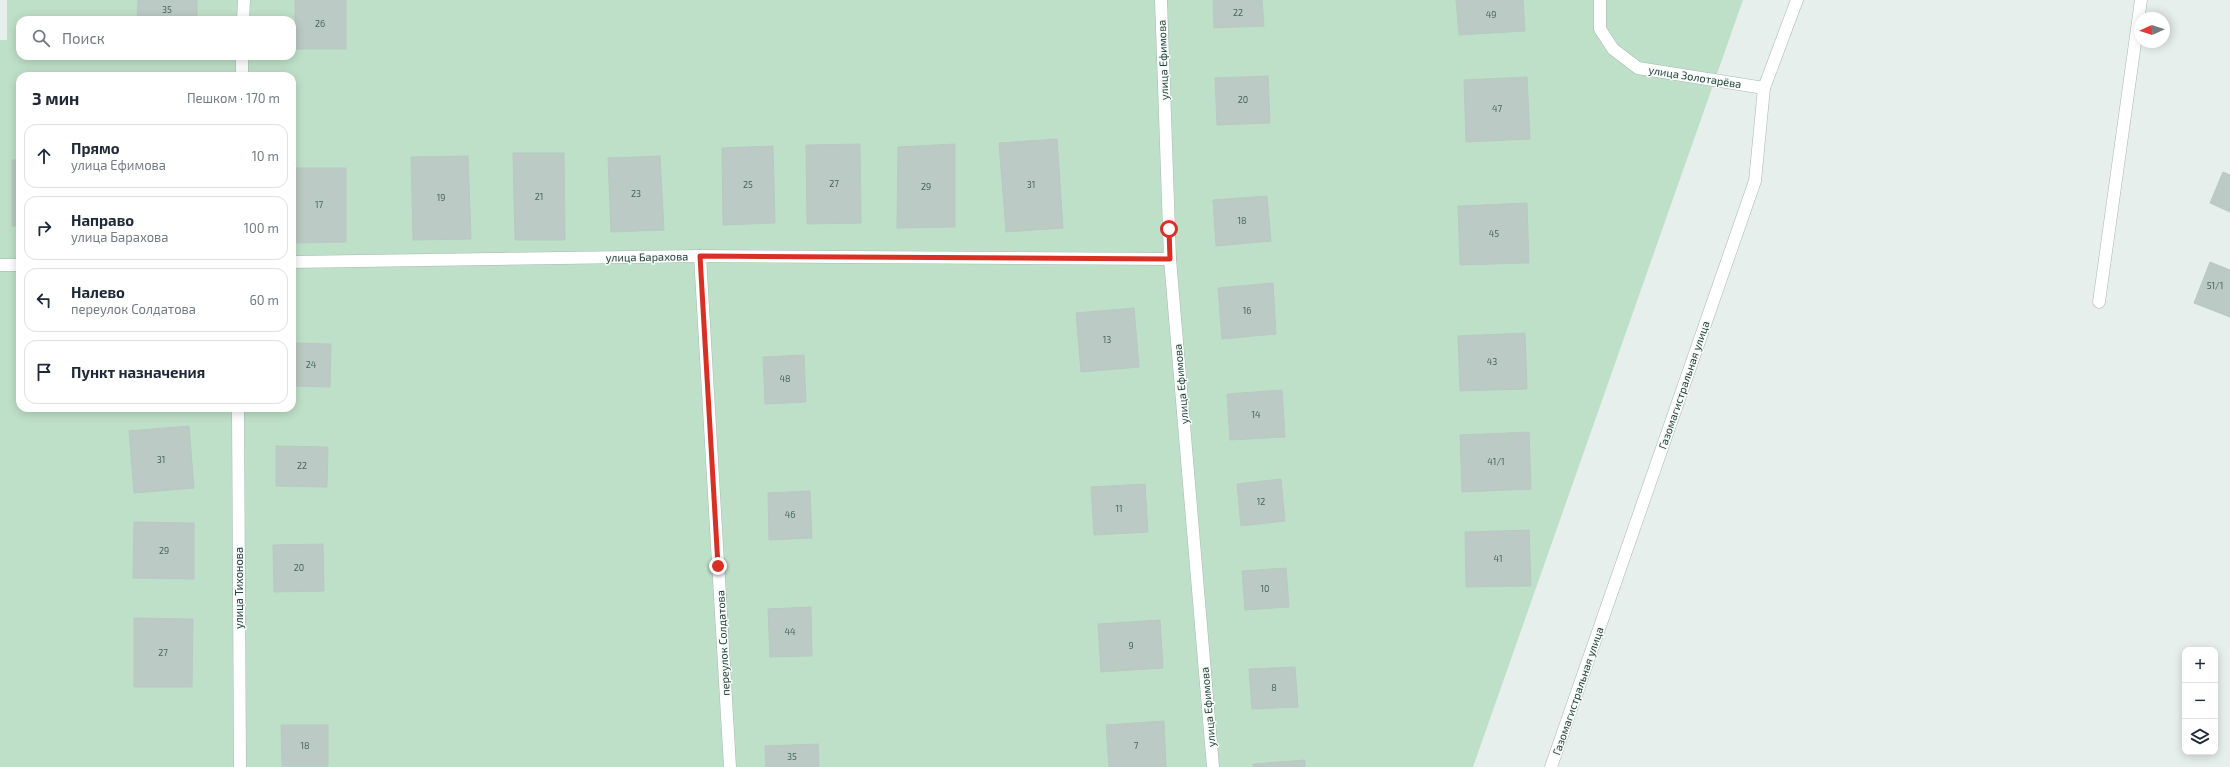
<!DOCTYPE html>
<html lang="ru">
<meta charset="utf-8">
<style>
body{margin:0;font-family:"Exo 2",sans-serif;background:#f2f2f3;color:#1f2937}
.controls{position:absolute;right:12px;bottom:12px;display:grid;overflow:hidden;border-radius:8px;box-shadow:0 2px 10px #0003}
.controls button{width:36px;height:36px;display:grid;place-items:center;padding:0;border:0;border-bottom:1px solid #e0e1e3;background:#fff;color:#1f2937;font:20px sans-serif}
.compass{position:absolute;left:2134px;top:12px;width:36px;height:36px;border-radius:50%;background:#fff;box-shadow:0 2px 10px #0003;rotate:267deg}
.stop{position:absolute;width:12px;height:12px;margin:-9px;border:3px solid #d93025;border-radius:50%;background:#fff}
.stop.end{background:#d93025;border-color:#fff;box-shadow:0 1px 4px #0008}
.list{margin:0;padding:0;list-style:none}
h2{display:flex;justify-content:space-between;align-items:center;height:52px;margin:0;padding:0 16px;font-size:17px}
h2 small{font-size:13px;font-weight:400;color:#747a83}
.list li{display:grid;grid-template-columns:26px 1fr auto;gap:12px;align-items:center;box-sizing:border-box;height:64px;margin:0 8px 8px;padding:0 8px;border:1px solid #e0e1e3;border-radius:12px}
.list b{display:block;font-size:15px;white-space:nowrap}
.list p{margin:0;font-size:13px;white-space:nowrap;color:#747a83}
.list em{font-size:13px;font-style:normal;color:#747a83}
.icon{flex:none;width:22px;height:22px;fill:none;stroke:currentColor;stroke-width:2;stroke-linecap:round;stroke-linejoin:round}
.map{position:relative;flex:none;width:2230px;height:767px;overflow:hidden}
.search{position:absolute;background:#fff;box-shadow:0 2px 10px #0003;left:16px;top:16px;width:280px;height:44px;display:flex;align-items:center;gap:10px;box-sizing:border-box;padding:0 14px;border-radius:12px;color:#747a83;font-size:15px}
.panel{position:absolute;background:#fff;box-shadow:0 2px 10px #0003;left:16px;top:72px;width:280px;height:340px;border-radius:12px}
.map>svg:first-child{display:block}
.green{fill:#bfe0c8;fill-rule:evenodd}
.building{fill:#bbcac4;stroke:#b8c9c2}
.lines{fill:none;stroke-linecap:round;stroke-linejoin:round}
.minor-casing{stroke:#a8b8b2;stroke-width:13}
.minor{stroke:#fff;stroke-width:12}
.route{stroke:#d93025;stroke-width:5}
.labels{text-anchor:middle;stroke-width:3;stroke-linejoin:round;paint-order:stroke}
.number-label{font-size:9px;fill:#4a645c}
.street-label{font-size:11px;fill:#24423a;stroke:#f7fbf9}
</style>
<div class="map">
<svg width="2230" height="767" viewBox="0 0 2230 767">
<rect width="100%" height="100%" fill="#e6efeb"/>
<!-- green -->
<path class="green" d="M 7,0 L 1743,0 L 1473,767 L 0,767 L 0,40 L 7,40 ZM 20,20 L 292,20 L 292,56 L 20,56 ZM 20,76 L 292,76 L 292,408 L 20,408 Z"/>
<!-- building -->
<g class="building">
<path d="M 138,0 L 197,0 L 197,20 L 137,20 Z"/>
<rect x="295" y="0" width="51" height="49"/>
<path d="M 1213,0 L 1262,0 L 1264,26 L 1214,28 Z"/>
<path d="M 1456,0 L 1523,0 L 1525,31 L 1459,35 Z"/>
<path d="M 1268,76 L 1270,123 L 1217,125 L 1215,78 Z"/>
<path d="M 1527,77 L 1530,139 L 1466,142 L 1464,80 Z"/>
<path d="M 1057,139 L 1063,228 L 1006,232 L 999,143 Z"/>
<path d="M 860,144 L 861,223 L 807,224 L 806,145 Z"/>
<path d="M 955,144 L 955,227 L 897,228 L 898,147 Z"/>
<path d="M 773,146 L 775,223 L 723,225 L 722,148 Z"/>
<path d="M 513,153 L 564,153 L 565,240 L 515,240 Z"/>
<path d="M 468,156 L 471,239 L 413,240 L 411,157 Z"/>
<path d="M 660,156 L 664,230 L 611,232 L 608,158 Z"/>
<rect x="12" y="160" width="8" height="66"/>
<path d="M 292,168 L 346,168 L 346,242 L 292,243 Z"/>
<path d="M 2223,172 L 2230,175 L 2230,212 L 2210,203 Z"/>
<path d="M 1267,196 L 1271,241 L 1216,246 L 1213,200 Z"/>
<path d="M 1527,203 L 1529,263 L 1460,265 L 1458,206 Z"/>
<path d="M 2210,262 L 2230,270 L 2230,317 L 2194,303 Z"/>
<path d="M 1273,283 L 1276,334 L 1222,339 L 1218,288 Z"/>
<path d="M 1134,308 L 1139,367 L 1081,372 L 1076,313 Z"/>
<path d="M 1525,333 L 1527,389 L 1460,391 L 1458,336 Z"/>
<path d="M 292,343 L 331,344 L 330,387 L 292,386 Z"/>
<path d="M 804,355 L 806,402 L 765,404 L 763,357 Z"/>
<path d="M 1282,390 L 1285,437 L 1230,440 L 1227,394 Z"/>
<path d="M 189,426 L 194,488 L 134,493 L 129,431 Z"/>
<path d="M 1529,432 L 1531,489 L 1462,492 L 1460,435 Z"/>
<path d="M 276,446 L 328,447 L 327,487 L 276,486 Z"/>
<path d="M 1281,479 L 1285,521 L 1241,526 L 1237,484 Z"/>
<path d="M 1145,484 L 1148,532 L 1094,535 L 1091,487 Z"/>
<path d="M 810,491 L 812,538 L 769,540 L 768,493 Z"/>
<path d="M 134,522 L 194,523 L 194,579 L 133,578 Z"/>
<path d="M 1529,530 L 1531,586 L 1466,587 L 1465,532 Z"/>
<path d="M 323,544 L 324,591 L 274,592 L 273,545 Z"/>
<path d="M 1286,568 L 1289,607 L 1245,610 L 1242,571 Z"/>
<path d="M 811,607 L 812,656 L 770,657 L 768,609 Z"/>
<path d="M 134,618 L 193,619 L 192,687 L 134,687 Z"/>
<path d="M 1160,620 L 1163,668 L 1101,672 L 1098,624 Z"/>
<path d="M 1295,667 L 1298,707 L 1252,709 L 1249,669 Z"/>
<path d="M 1164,721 L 1166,767 L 1109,767 L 1106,725 Z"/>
<path d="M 281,725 L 328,725 L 328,766 L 282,766 Z"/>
<path d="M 818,744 L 819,767 L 766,767 L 765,746 Z"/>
<path d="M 1305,760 L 1305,767 L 1253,767 L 1253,764 Z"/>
</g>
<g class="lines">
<defs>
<g id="minor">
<path d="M 1161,0 L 1170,259 L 1213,767"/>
<path d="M 1600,0 L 1600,29 L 1613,49 L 1638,68 L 1764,88"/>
<path d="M 243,20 L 244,0"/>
<path d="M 242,76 L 242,56"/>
<path d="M 700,256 L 730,767"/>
<path d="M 292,262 L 700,256 L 1170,259"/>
<path d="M 0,265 L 20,265"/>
<path d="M 2099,302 L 2141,0"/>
<path d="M 238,408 L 240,767"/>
<path d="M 1551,767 L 1755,181 L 1764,88 L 1797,0"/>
</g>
</defs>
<!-- minor casing -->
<use href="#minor" class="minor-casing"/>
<!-- minor -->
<use href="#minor" class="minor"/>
</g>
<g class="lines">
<!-- route -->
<path class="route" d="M 718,566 L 700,256 L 1170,259 L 1169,229"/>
</g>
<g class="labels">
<!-- number labels -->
<g class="number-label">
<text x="167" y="13">35</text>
<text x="1238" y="16">22</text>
<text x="1491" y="18">49</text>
<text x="320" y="27">26</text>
<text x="1243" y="103">20</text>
<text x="1497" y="112">47</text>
<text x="834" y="187">27</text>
<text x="748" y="188">25</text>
<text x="1031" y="188">31</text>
<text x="926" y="190">29</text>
<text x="636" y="197">23</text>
<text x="539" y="200">21</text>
<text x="441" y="201">19</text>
<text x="319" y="208">17</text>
<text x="1242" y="224">18</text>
<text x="1494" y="237">45</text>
<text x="2215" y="289">51/1</text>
<text x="1247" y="314">16</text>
<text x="1107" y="343">13</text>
<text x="1492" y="365">43</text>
<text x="311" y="368">24</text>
<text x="785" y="382">48</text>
<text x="1256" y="418">14</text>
<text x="161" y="463">31</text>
<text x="1496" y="465">41/1</text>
<text x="302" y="469">22</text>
<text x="1261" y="505">12</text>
<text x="1119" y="512">11</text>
<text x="790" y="518">46</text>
<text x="164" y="554">29</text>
<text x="1498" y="562">41</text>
<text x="299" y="571">20</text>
<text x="1265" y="592">10</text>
<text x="790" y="635">44</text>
<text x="1131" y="649">9</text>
<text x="163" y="656">27</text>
<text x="1274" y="691">8</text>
<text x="305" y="749">18</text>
<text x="1136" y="749">7</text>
<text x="792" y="760">35</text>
</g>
<!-- street labels -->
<g class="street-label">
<text transform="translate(1163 60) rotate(-92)" y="4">улица Ефимова</text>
<text transform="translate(1695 77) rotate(9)" y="4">улица Золотарёва</text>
<text transform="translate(647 257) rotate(-1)" y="4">улица Барахова</text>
<text transform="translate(1181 384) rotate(-95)" y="4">улица Ефимова</text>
<text transform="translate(1684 385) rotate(-71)" y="4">Газомагистральная улица</text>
<text transform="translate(239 588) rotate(-90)" y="4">улица Тихонова</text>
<text transform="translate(723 643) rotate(-93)" y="4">переулок Солдатова</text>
<text transform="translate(1578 691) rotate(-71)" y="4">Газомагистральная улица</text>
<text transform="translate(1208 707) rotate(-95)" y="4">улица Ефимова</text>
</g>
</g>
</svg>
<div class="controls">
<button>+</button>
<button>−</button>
<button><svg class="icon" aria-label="layers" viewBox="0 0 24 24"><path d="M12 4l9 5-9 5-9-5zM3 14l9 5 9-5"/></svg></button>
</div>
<svg class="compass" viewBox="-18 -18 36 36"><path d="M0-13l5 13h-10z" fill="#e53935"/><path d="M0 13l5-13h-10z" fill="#747a83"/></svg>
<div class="stop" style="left:1169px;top:229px"></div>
<div class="stop end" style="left:718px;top:566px"></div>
<div class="search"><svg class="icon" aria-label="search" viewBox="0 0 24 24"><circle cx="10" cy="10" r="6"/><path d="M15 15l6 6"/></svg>Поиск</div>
<section class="panel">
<h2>3 мин<small>Пешком · 170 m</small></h2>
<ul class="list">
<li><svg class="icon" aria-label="ahead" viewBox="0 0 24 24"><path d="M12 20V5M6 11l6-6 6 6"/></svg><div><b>Прямо</b><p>улица Ефимова</p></div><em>10 m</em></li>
<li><svg class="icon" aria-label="right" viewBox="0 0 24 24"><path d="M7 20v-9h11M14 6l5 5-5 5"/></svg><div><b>Направо</b><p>улица Барахова</p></div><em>100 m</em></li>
<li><svg class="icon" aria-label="left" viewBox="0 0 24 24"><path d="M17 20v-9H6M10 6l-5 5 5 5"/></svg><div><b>Налево</b><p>переулок Солдатова</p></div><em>60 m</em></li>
<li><svg class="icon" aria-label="arrive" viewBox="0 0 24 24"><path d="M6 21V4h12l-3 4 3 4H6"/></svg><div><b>Пункт назначения</b></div></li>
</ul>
</section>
</div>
